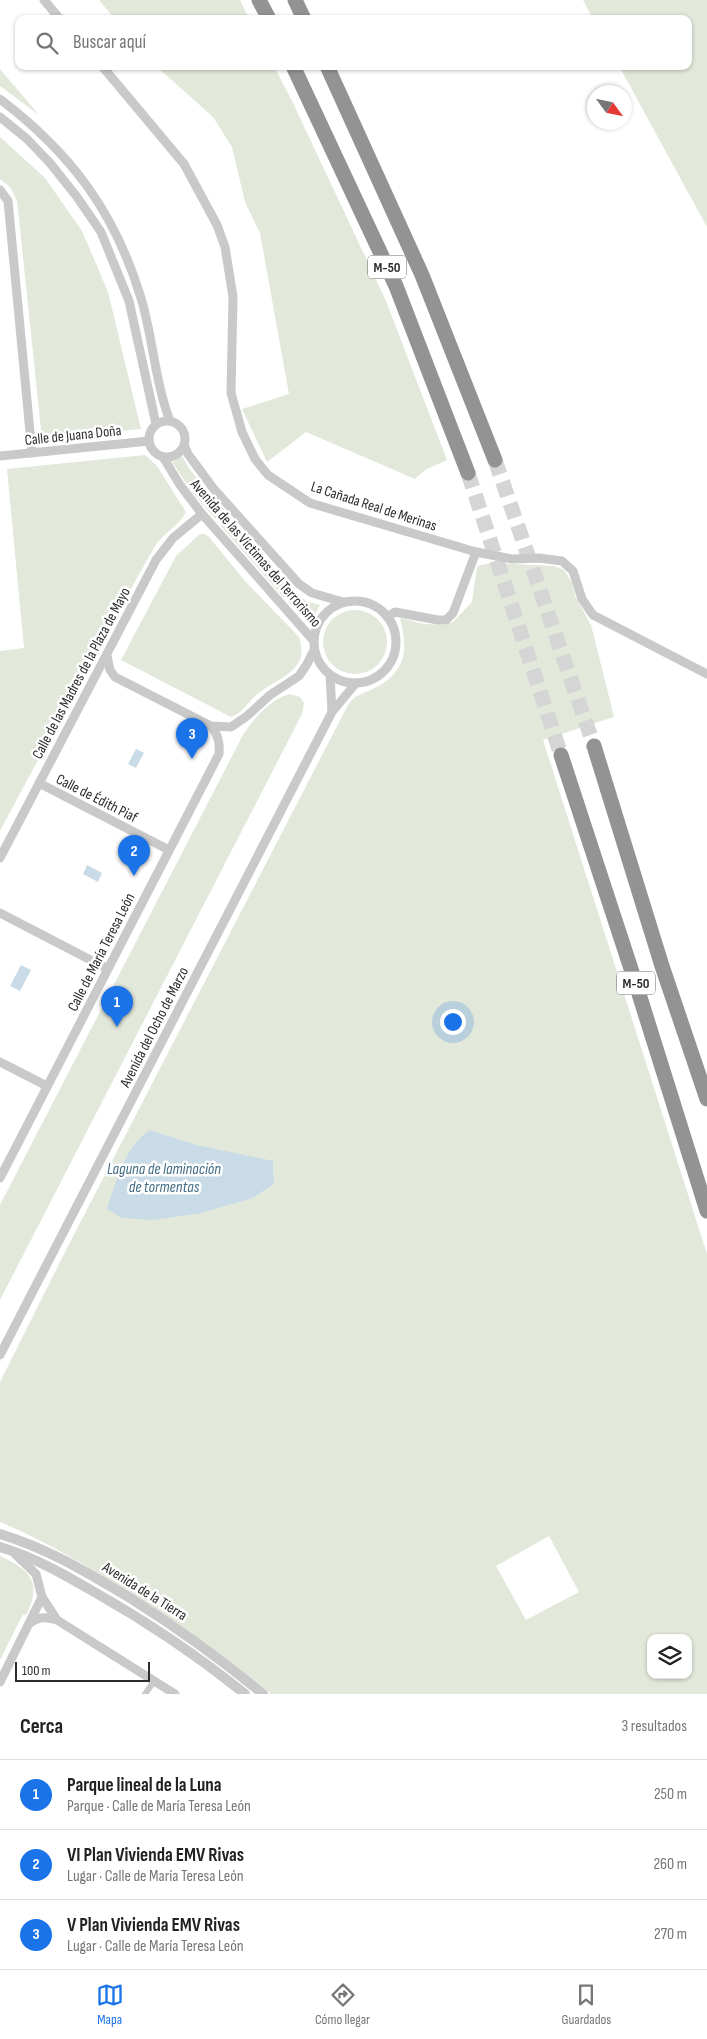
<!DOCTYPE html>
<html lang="es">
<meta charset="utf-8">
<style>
body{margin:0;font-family:"Sofia Sans Condensed",sans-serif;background:#f2f2f2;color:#222}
.controls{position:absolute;right:15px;bottom:15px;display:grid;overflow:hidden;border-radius:10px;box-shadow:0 1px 4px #0004}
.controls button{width:45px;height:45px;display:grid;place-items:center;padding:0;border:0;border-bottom:1px solid #e0e0e0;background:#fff;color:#222;font:25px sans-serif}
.compass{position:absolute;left:587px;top:85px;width:45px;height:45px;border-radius:50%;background:#fff;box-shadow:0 1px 4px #0004;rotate:123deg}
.scale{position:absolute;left:15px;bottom:12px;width:135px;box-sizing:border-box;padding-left:5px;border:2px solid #2c2c2c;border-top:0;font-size:14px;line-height:18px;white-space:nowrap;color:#2c2c2c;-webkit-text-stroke:4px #fff;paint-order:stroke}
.you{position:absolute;left:452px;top:1021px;width:18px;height:18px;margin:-12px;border:4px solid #fff;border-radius:50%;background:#1a73e8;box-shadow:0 0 0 8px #1a73e833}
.badge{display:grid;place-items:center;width:32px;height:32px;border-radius:50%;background:#1a73e8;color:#fff;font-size:16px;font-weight:700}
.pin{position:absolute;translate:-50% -41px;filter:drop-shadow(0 1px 2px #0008)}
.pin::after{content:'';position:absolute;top:26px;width:18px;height:15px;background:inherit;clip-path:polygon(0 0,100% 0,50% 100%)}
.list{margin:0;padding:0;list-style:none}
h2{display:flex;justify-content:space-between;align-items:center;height:65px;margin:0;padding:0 20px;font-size:21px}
h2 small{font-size:16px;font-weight:400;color:#767676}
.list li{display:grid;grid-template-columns:32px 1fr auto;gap:15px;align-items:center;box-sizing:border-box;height:70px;padding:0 20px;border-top:1px solid #e0e0e0}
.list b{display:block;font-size:19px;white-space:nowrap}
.list p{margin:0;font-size:16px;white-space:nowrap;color:#767676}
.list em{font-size:16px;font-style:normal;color:#767676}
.icon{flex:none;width:28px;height:28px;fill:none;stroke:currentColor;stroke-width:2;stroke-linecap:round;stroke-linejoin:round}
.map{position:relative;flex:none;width:707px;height:1694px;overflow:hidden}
.search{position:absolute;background:#fff;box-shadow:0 1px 4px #0004;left:15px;right:15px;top:15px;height:55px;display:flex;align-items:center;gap:12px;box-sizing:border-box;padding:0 18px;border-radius:10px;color:#767676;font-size:19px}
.sheet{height:275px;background:#fff}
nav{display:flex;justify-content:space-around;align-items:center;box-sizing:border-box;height:70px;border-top:1px solid #e0e0e0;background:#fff;font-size:14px;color:#767676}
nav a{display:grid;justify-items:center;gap:2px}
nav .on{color:#1a73e8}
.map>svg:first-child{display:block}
.green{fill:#e2e8da;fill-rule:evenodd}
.water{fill:#c8dbe6}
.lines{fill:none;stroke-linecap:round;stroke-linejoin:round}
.motorway-tunnel{stroke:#d5d5d5;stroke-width:15;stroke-dasharray:15 8;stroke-linecap:butt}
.pedestrian{stroke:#c9c9c9;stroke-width:6}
.minor{stroke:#c9c9c9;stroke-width:9}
.tertiary{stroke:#c9c9c9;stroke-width:10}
.motorway{stroke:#939393;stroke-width:15}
.labels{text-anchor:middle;stroke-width:5;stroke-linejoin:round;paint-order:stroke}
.shield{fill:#fff;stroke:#6b6b6b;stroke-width:1}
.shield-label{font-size:14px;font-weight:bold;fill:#2c2c2c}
.street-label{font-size:15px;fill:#2c2c2c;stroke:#fff}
.water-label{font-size:16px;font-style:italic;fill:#436c85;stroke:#fff}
</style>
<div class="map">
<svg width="707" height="1694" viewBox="0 0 707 1694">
<rect width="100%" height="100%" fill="#fff"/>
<!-- green -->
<g class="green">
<path d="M 99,0 L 240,0 L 249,19 L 115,19 Z"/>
<path d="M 583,0 L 707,0 L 707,227 L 619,66 L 688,66 L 688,19 L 593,19 Z"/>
<path d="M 156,66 L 274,66 L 294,105 L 386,301 L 447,460 L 425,470 L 415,479 L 306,432 L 267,462 L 242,409 L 289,394 L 260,233 L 245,202 L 232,147 L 213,117 Z"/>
<path d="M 0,69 L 39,115 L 0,86 Z"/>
<path d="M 0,137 L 45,178 L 82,231 L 108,292 L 141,429 L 42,439 L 17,200 L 10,187 L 0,179 Z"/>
<path d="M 145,455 L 157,466 L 186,512 C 179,526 163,533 155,546 C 101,640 51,736 0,831 L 0,651 L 24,648 L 7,469 Z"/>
<path d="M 182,456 L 191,471 L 225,511 L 215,519 L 193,493 L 172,462 Z"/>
<path d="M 230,517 L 291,588 L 284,598 L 220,525 Z"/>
<path d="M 200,534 L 205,534 L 209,537 L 245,581 L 299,637 C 301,645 303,652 300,660 C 292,677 267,684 254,697 C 247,704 241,714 231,717 L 121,660 L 176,556 Z"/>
<path d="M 491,563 L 554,566 L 564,570 L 572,583 L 575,596 L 591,625 L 614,717 L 543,740 L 707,1254 L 707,1694 L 271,1694 C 224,1654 174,1620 121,1587 C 82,1563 43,1540 0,1522 L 0,1382 L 65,1252 L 349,703 C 357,694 365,693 375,688 C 407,672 408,648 400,618 L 424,624 L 444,625 L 453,622 L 472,602 L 477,566 ZM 150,1130 L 197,1145 L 273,1162 L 274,1184 L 253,1198 L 201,1213 ZM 549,1536 L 579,1592 L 526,1620 L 496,1566 ZM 651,1638 L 688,1638 L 688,1675 L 651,1675 Z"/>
<path d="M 296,593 L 306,601 L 320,605 L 311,622 L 289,603 Z"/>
<circle cx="355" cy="642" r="32"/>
<path d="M 289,694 L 300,697 L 304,703 L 302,714 L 0,1300 L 0,1205 L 244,733 C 256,716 269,701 289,694 Z"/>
<path d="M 0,1556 C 30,1570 43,1582 26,1615 L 23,1614 L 0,1660 Z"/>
</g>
<!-- water -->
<g class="water">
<path d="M 136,749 L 144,753 L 136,768 L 128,764 Z"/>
<path d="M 87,865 L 102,873 L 98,882 L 83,874 Z"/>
<path d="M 21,965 L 31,970 L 20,991 L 10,986 Z"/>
<path d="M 150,1130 L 197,1145 L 273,1161 L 274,1184 L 253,1198 L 201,1213 L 153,1220 L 122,1218 L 107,1209 C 116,1183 125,1145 150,1130 Z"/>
</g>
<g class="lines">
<!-- motorway-tunnel -->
<g class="motorway-tunnel">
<path d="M 495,460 L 594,746"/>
<path d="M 468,473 L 561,755"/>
</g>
<!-- pedestrian -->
<path class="pedestrian" d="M 145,1694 L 155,1680"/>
<!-- minor -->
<g class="minor">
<path d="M 44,0 L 60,19"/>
<path d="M 102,66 L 184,164 L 217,225 L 225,247 L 233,297 L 231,393 L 242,432 L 255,459 L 268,475 L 310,503 L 476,552 L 512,559 L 539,558 L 562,561 L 573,571 L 582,599 L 593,615 L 707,674"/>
<path d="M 0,99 C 71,153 115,212 141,298 C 153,338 155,382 170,421"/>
<path d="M 0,117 L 27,139 L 50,163 L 77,197 L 101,232 L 129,301 L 156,424"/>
<path d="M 0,190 L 8,201 L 32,453"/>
<circle cx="167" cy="439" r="18"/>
<path d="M 184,445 L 188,454 L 213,488 L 299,584 L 312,593 L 343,602"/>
<path d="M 0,456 L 149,441"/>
<path d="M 163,457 L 180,485 L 202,514 L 313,640"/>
<circle cx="355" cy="642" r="41"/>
<path d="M 387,617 L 395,612 L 438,620 L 446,620 L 453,613 L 476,552"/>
<path d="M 107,656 L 110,670 L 115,677 L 211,726 L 231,727 L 247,716 L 270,695 L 299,676 L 307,664 L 314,650"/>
<path d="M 330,675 L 332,712"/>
<path d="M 39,783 L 169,850"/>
<path d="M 0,858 L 156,560 L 173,538 L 202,514"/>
<path d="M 0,913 L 108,969"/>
<path d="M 0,1062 L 47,1086"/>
<path d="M 0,1178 L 219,754 C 220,742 218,735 211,726"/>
<path d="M 0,1355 L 332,712 L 356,683"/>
<path d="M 42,1597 L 57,1620 L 175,1694"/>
<path d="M 30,1623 C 40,1616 46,1617 57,1620"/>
<path d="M 0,1682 L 42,1597 L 36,1574 L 15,1554"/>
</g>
<!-- tertiary -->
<g class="tertiary">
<path d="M 0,1534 C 47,1548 88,1573 130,1598 C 176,1627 221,1659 263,1694"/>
<path d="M 0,1547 C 34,1557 65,1575 96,1593 C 149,1623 198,1656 245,1694"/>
</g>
<!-- motorway -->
<g class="motorway">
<path d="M 259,0 L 269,19"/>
<path d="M 295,0 L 304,19"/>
<path d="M 293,66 L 396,286 L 468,473"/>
<path d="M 327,66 L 422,275 L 495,460"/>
<path d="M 594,746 L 662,966 L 707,1099"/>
<path d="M 561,755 L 634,978 L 707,1211"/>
</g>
</g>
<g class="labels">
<!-- shield labels -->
<g class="shield">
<rect x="368" y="255.5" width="38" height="23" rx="4"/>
<rect x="617" y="971.5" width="38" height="23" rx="4"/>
</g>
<g class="shield-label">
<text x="387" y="272">M-50</text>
<text x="636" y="988">M-50</text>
</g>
<!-- street labels -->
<g class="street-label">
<text transform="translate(73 435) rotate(-6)" y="5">Calle de Juana Doña</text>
<text transform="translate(374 506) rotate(18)" y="5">La Cañada Real de Merinas</text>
<text transform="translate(256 553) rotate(49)" y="5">Avenida de las Víctimas del Terrorismo</text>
<text transform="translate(81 673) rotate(-62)" y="5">Calle de las Madres de la Plaza de Mayo</text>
<text transform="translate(97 798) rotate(27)" y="5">Calle de Édith Piaf</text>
<text transform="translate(101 952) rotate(-63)" y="5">Calle de María Teresa León</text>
<text transform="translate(154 1027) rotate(-63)" y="5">Avenida del Ocho de Marzo</text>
<text transform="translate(145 1591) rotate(32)" y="5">Avenida de la Tierra</text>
</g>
<!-- water labels -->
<g class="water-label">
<text x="164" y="1174">Laguna de laminación<tspan x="164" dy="18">de tormentas</tspan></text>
</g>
</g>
</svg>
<div class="controls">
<button><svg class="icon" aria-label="layers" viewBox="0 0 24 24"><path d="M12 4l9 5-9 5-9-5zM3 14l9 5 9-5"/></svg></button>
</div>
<svg class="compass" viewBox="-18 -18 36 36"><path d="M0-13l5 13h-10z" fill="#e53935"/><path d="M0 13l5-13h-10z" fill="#767676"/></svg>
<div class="scale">100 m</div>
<div class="you"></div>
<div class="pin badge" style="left:117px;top:1027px">1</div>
<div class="pin badge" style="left:134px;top:876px">2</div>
<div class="pin badge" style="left:192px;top:759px">3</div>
<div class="search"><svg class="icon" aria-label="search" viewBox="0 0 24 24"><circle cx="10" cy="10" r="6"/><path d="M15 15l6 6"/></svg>Buscar aquí</div>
</div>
<section class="sheet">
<h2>Cerca<small>3 resultados</small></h2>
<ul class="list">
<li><span class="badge">1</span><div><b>Parque lineal de la Luna</b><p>Parque · Calle de María Teresa León</p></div><em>250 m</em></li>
<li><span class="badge">2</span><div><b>VI Plan Vivienda EMV Rivas</b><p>Lugar · Calle de María Teresa León</p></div><em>260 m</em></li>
<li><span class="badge">3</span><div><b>V Plan Vivienda EMV Rivas</b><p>Lugar · Calle de María Teresa León</p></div><em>270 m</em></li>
</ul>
</section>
<nav>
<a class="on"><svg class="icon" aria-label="map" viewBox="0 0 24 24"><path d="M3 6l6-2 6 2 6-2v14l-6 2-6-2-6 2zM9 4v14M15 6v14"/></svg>Mapa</a>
<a><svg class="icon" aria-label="directions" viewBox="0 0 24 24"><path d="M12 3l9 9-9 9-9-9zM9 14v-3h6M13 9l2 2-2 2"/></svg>Cómo llegar</a>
<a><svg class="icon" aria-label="saved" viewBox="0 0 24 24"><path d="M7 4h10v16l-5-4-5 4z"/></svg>Guardados</a>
</nav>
